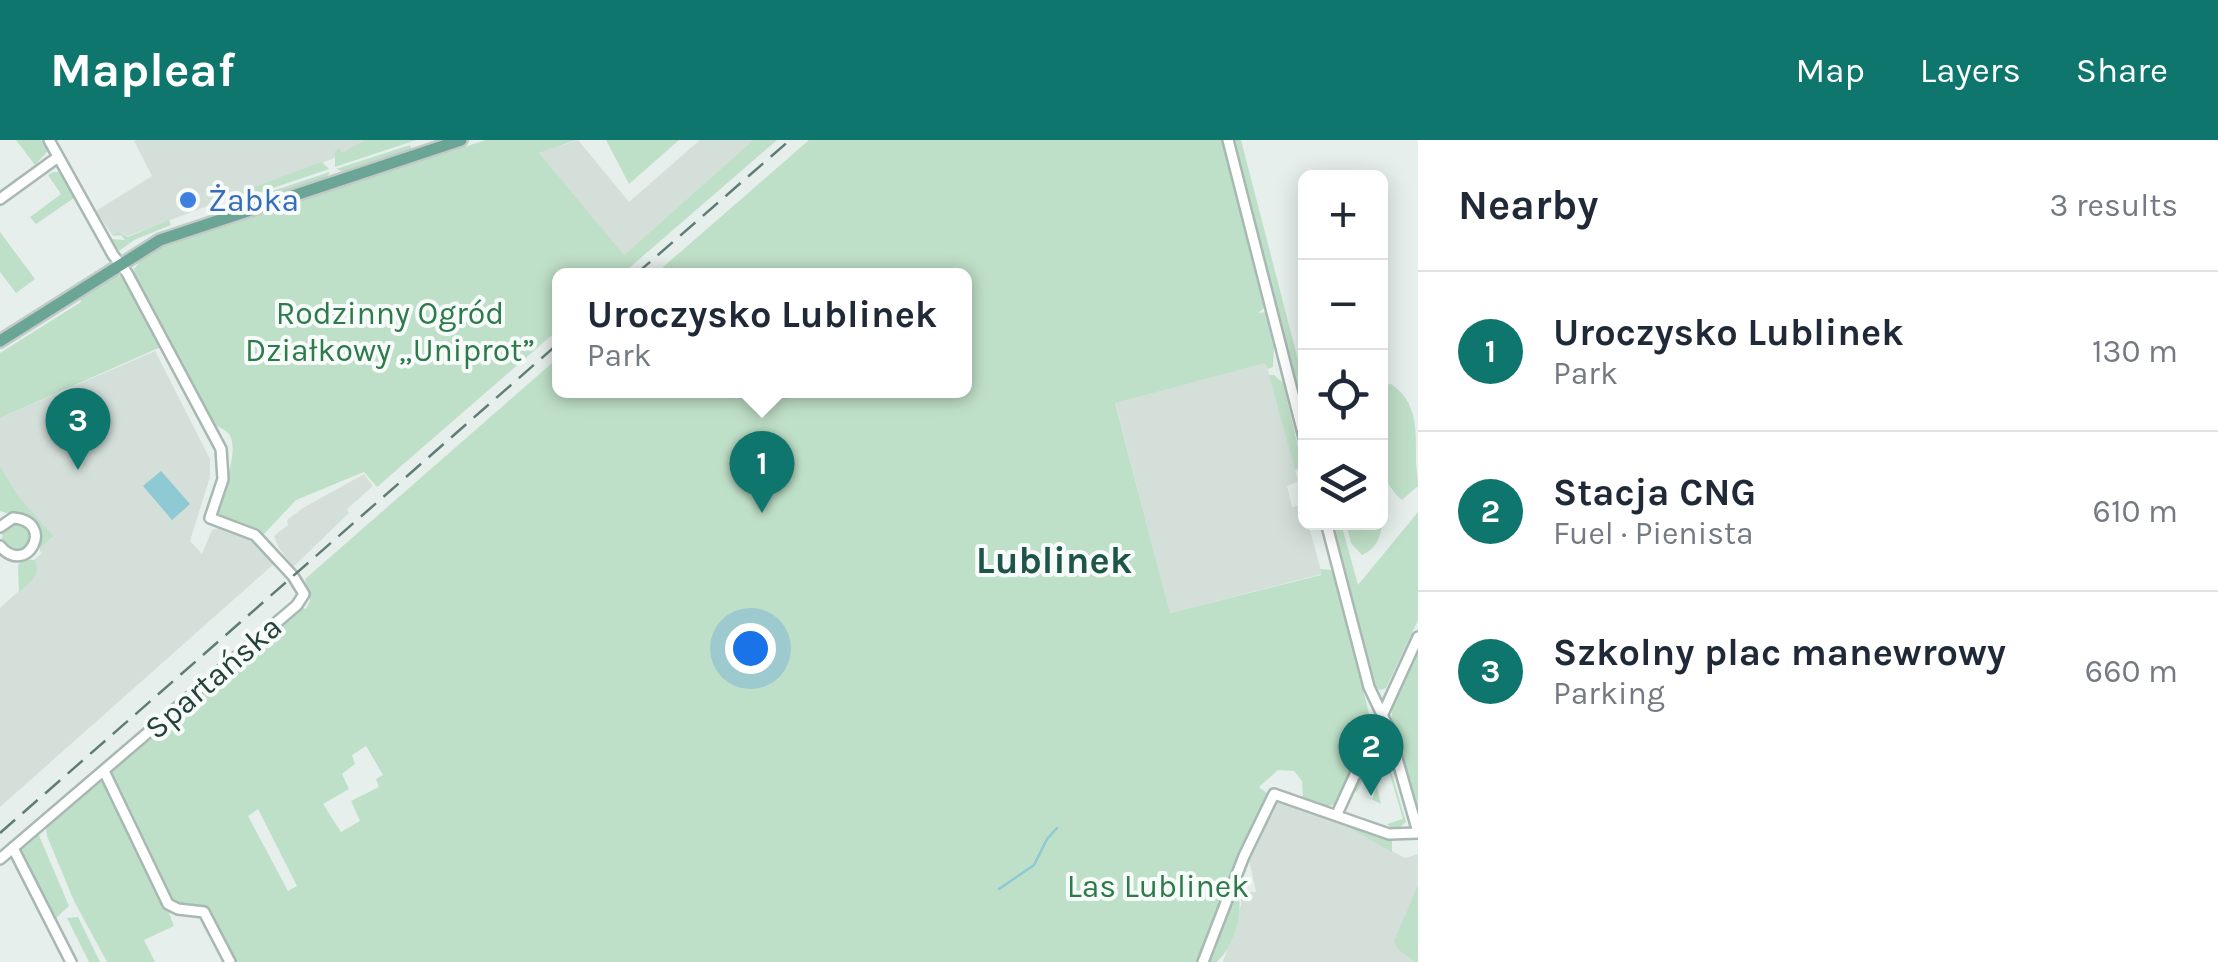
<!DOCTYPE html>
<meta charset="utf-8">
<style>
body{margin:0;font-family:Karla,sans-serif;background:#f2f2f3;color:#1f2937}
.controls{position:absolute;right:30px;top:30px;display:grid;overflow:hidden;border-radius:15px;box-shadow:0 5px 25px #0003}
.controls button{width:90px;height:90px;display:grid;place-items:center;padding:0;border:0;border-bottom:2px solid #e0e1e3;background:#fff;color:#1f2937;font:50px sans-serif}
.you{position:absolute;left:750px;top:508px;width:35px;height:35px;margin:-25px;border:8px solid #fff;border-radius:50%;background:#1a73e8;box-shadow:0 0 0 15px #1a73e833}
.badge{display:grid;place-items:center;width:65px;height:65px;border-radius:50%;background:#0f766e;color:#fff;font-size:32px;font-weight:700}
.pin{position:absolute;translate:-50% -82px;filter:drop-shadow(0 2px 5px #0008)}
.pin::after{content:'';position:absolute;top:52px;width:35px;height:30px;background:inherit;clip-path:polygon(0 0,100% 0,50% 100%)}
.popup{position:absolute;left:552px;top:128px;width:420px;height:130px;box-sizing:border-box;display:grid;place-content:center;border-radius:15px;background:#fff;filter:drop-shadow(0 2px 8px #0005);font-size:32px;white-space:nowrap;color:#747a83}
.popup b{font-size:38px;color:#1f2937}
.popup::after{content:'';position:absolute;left:50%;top:100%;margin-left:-20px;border:20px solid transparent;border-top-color:#fff}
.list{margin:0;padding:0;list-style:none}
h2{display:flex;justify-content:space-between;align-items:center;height:130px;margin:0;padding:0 40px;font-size:42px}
h2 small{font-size:32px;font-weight:400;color:#747a83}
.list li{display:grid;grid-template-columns:65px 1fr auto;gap:30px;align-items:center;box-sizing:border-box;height:160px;padding:0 40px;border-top:2px solid #e0e1e3}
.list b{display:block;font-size:38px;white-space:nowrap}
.list p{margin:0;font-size:32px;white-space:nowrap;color:#747a83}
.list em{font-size:32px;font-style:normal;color:#747a83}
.icon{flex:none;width:55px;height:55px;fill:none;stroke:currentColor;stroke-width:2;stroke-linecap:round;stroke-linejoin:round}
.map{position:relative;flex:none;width:1418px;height:822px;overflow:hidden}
header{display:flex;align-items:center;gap:60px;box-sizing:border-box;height:140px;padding:0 50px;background:#0f766e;color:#fff}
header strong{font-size:48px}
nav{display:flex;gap:55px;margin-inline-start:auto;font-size:35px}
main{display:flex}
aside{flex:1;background:#fff}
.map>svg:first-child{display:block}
.built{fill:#d4dfda}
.green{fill:#bfe0c8;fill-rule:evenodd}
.water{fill:#8ec9d4}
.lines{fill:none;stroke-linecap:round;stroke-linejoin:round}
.stream{stroke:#8ec9d4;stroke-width:2.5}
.minor-casing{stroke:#a8b8b2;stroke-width:14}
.major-casing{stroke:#c2cac8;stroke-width:16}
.minor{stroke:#fff;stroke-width:9}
.major{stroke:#6aa596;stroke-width:11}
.rail{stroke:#5f7d75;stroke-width:2.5;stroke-dasharray:20 10;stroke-linecap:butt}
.shop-dot{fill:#3f7fe0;stroke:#f7fbf9;stroke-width:4}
.labels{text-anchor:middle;stroke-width:8;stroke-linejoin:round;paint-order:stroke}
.shop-label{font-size:32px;fill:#366cbe;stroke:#f7fbf9;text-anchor:start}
.park-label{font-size:32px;fill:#2d7a4b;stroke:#f7fbf9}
.street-label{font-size:32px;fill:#24423a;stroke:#f7fbf9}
.quarter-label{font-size:38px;font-weight:bold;fill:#1f5548;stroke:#f7fbf9}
</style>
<header>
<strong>Mapleaf</strong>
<nav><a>Map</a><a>Layers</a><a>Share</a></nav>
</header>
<main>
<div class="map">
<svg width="1418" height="822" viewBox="0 0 1418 822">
<rect width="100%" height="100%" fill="#e6efeb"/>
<!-- built -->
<g class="built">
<path d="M 137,0 L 371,0 L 332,19 L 128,96 L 120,92 L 113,96 L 96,71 L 152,36 L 134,1 Z"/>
<path d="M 578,0 L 629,62 L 700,0 L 753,0 L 623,116 L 538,13 Z"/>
<path d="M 155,211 L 210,319 L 210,337 L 190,401 L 202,414 L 212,390 L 221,387 L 249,397 L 276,422 L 0,667 L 0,468 L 35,436 L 27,426 L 42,413 L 42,406 L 52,396 L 19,357 L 0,326 L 0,278 Z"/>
<path d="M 1266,222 L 1297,337 L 1297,342 L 1287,346 L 1292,367 L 1304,365 L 1306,382 L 1308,383 L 1322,434 L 1170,473 L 1115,262 Z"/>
<path d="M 364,334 L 373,346 L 347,369 L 349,373 L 293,427 L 279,408 L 274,396 L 288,385 L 287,380 L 303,368 Z"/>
<path d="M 1277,658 L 1334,679 L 1405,718 L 1418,714 L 1417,822 L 1223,822 L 1241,765 L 1241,752 L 1256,752 L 1249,720 Z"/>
</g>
<!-- green -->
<g class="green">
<path d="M 16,0 L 41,0 L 48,11 L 35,25 Z"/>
<path d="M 365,0 L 416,0 L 335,27 L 335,11 L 339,8 L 342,13 Z"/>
<path d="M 486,0 L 576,0 L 539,13 L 624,115 L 753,0 L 777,0 L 621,135 L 560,135 L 559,189 L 377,347 L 364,332 L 296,360 L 263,395 L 258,390 L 219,375 L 217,370 C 223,352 242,305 227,292 C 223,288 217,287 213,283 L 136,142 L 134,129 L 146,114 L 197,93 L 415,20 L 427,19 Z"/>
<path d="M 606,0 L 679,0 L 629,44 Z"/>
<path d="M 809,0 L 1222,0 L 1264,168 L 1258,173 L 1266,172 L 1274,207 L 1273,227 L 1268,229 L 1265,223 L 1115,263 L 1170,473 L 1321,435 L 1321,429 L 1331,430 L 1336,437 L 1370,578 L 1358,619 L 1339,662 C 1327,670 1316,664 1303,659 L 1302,641 L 1294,631 L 1278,630 L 1259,647 L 1268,654 L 1234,736 C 1246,763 1238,801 1217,822 L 232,822 L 204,770 L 199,766 L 166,765 L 174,786 L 144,800 L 155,822 L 107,822 L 74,761 L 47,696 L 46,687 L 102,636 L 111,640 L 110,631 L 300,466 L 306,469 L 310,461 L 305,439 L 559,217 L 560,250 L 964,250 L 964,135 L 654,135 ZM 366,606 L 383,635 L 376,639 L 379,647 L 351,661 L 360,681 L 341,692 L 323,664 L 349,649 L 342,634 L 355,624 L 352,615 ZM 258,669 L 297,746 L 288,751 L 248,676 Z"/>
<path d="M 1231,0 L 1241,0 L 1305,247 L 1305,291 Z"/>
<path d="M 410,5 L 412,11 L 347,33 L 336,29 Z"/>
<path d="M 322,22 L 329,29 L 244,58 L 241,52 Z"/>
<path d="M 53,32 L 60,32 L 74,58 L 36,84 L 30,77 L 61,54 L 48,35 Z"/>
<path d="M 330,32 L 325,40 L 246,64 L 245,60 Z"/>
<path d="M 169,80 L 171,85 L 134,100 L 119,111 L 111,99 L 125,100 L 121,95 L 113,96 L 119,92 L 128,97 Z"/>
<path d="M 0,92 L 35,139 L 16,153 L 0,132 Z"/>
<path d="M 117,135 L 126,139 L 163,206 L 0,278 L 0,213 L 81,162 L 79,156 Z"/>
<path d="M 1269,235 L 1274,235 L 1283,243 L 1303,328 L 1295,330 Z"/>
<path d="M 1391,244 C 1418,262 1416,290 1416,322 C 1416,330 1418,337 1418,346 L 1402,360 C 1371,335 1380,281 1381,245 Z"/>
<path d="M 0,326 L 19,357 L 53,396 L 42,406 L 41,414 C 39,406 41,397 38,388 C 32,371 13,376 0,371 Z"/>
<path d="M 1381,359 C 1383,381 1385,405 1362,415 L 1351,403 L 1346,383 L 1380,382 Z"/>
<path d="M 1418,372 L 1418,480 L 1386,548 L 1380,550 L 1372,544 L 1329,383 L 1341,383 L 1358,445 Z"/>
<circle cx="16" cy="397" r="14"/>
<path d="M 24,419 L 34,420 C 43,434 29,444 19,452 L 18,425 Z"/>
<path d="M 1418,504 L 1418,668 C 1411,646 1389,590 1392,569 C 1394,547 1408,525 1418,504 Z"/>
<path d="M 1381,612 L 1387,618 L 1406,682 L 1395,691 L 1387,684 L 1403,679 L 1384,614 L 1372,620 L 1357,652 L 1372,659 L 1377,647 L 1381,664 L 1355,651 L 1354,644 L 1357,644 L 1371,615 Z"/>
<path d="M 1334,679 L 1392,699 L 1392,712 Z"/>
<path d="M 38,693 L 69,766 L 56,778 L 50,777 L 16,709 Z"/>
<path d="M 1418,745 L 1418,822 L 1415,822 L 1398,809 L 1394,801 Z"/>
<path d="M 78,777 L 100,822 L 89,822 L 67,778 Z"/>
</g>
<!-- water -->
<path class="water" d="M 161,331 L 190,364 L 172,380 L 143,346 Z"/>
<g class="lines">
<!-- stream -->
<path class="stream" d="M 999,749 L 1034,725 L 1047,699 L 1057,688"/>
<defs>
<g id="minor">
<path d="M 1228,0 L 1306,305"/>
<path d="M 0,59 L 58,17"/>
<path d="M 1326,382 L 1369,547 L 1388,587 L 1418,692"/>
<path d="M 0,387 L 13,378 C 57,381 27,438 0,406"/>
<path d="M 1366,610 L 1379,606 L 1395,613"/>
<path d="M 104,631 L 168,764 L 178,769 L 204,772 L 230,822"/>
<path d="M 1337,674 L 1418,497"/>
<path d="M 13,708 L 71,822"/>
<path d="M 0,719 L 297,465 L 304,454 L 293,436 L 255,395 L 210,378 L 223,339 L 221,309 L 127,133 L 113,115 L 49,0"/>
<path d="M 1203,822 L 1244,716 L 1274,654 L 1389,694 L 1418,693"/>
</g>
<path id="major" d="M 0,201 L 160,100 L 461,0"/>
</defs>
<!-- minor casing -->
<use href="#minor" class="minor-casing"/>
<!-- major casing -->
<use href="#major" class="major-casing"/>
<!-- minor -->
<use href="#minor" class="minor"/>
<!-- major -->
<use href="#major" class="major"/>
<!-- rail -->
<g class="rail">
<path d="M 635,135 L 790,0"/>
<path d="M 0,693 L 560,202"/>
</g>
</g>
<!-- markers -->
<circle class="shop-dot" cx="188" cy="60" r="10"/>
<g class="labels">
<!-- shop labels -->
<g class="shop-label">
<text x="208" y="71">Żabka</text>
</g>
<!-- park labels -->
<g class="park-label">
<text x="390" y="184">Rodzinny Ogród<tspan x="390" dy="37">Działkowy „Uniprot”</tspan></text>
<text x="1158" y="757">Las Lublinek</text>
</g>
<!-- street labels -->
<g class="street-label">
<text transform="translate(213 537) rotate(-41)" y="11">Spartańska</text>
</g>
<!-- quarter labels -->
<g class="quarter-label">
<text x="1054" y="433">Lublinek</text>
</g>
</g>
</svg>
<div class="controls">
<button>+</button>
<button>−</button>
<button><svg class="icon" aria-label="locate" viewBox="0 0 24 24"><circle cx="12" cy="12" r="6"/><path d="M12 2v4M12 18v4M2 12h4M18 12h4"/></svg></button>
<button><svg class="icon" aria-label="layers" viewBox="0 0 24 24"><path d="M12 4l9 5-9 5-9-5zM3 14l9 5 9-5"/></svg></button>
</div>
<div class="you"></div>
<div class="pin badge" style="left:762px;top:373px">1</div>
<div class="popup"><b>Uroczysko Lublinek</b>Park</div>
<div class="pin badge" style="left:1371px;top:656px">2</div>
<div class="pin badge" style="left:78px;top:330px">3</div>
</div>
<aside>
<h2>Nearby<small>3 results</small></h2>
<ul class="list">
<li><span class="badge">1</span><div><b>Uroczysko Lublinek</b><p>Park</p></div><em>130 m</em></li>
<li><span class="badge">2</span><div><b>Stacja CNG</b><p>Fuel · Pienista</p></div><em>610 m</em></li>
<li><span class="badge">3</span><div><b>Szkolny plac manewrowy</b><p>Parking</p></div><em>660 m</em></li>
</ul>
</aside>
</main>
